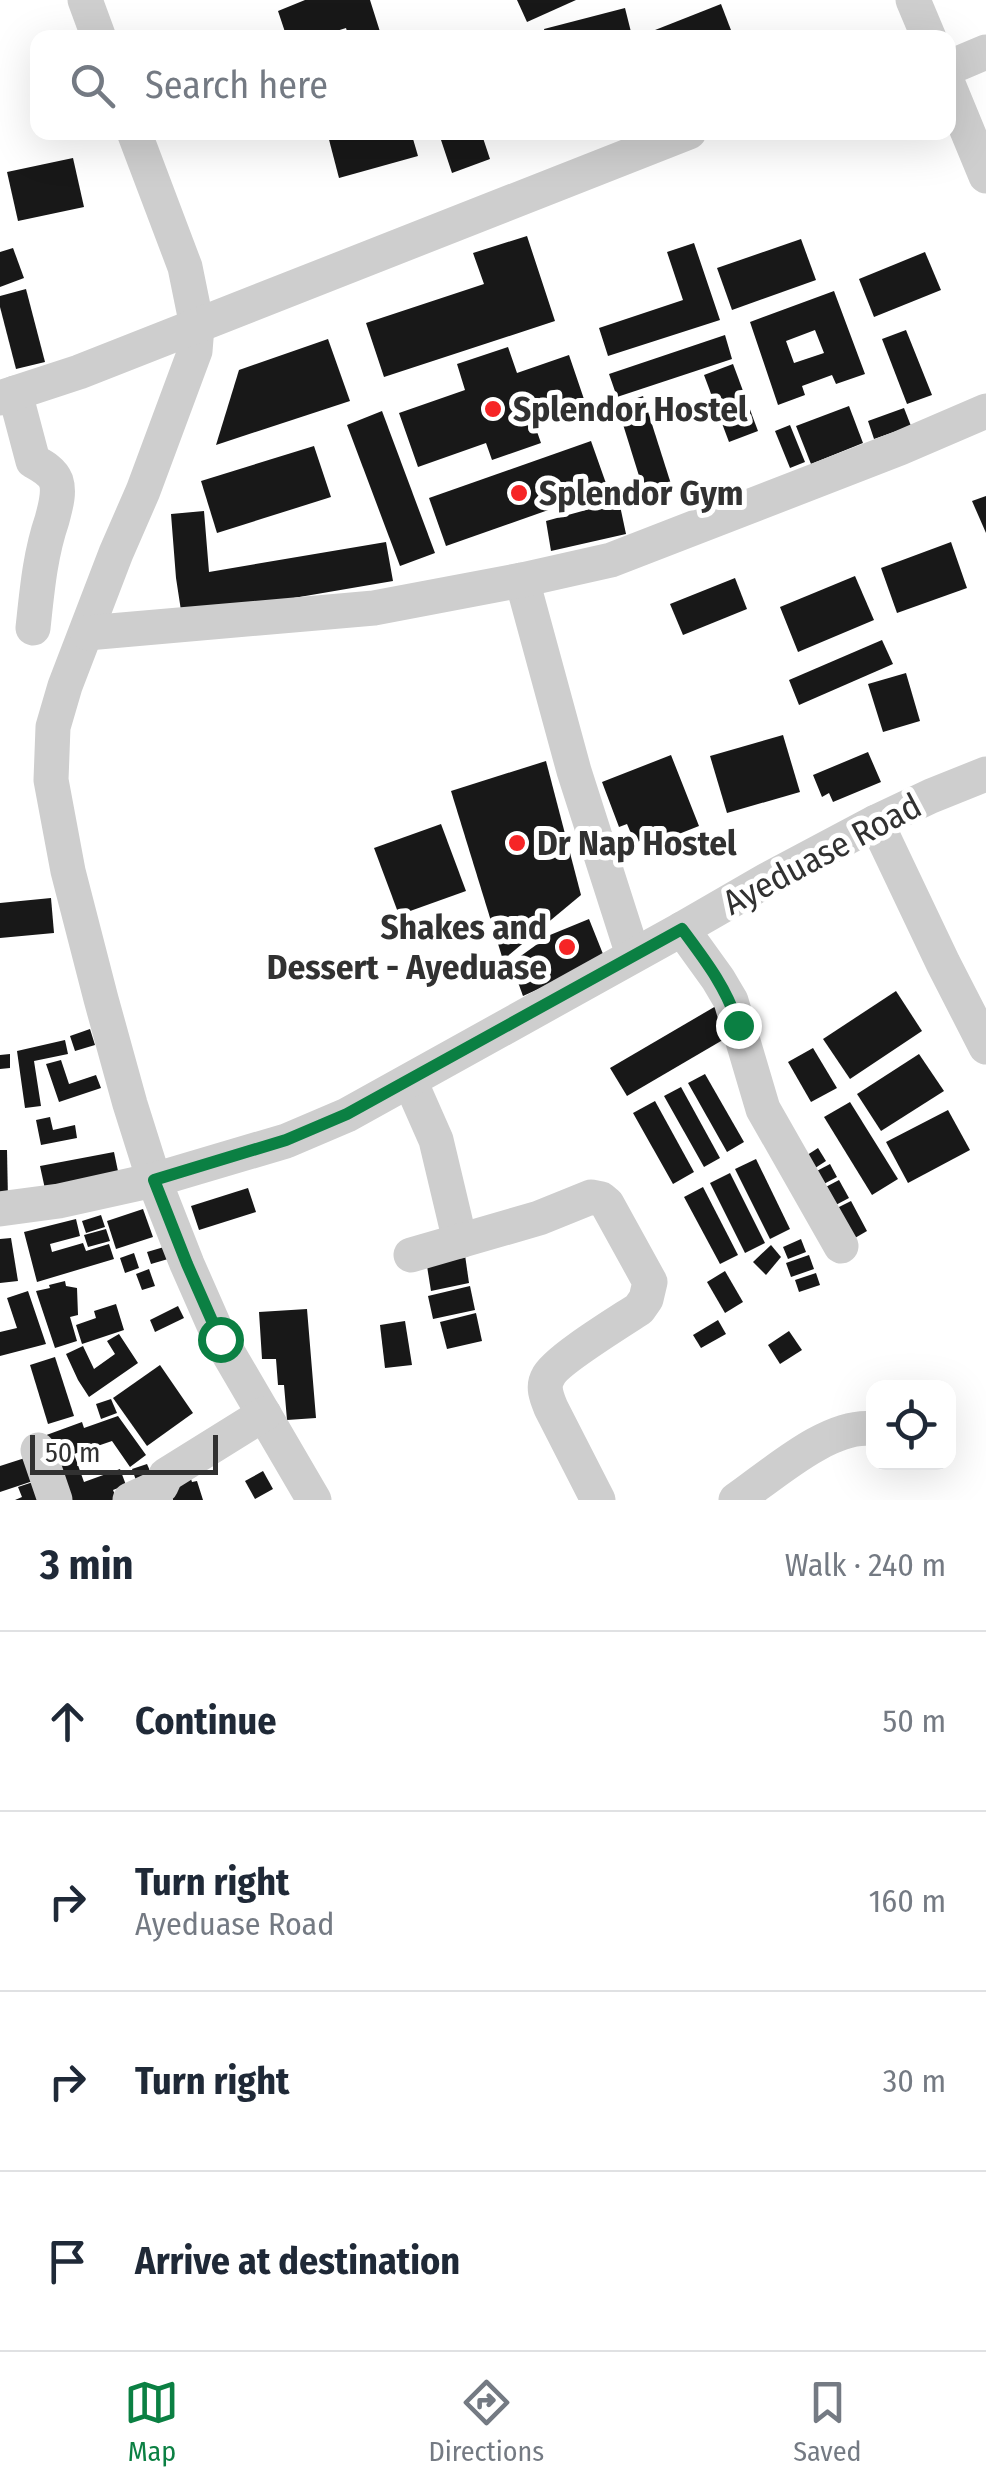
<!DOCTYPE html>
<meta charset="utf-8">
<style>
body{margin:0;font-family:"Fira Sans Condensed",sans-serif;background:#f2f2f3;color:#1f2937}
.controls{position:absolute;right:30px;bottom:30px;display:grid;overflow:hidden;border-radius:20px;box-shadow:0 10px 40px #0002}
.controls button{width:90px;height:90px;display:grid;place-items:center;padding:0;border:0;border-bottom:2px solid #e0e1e3;background:#fff;color:#1f2937;font:50px sans-serif}
.scale{position:absolute;left:30px;bottom:25px;width:188px;box-sizing:border-box;padding-left:10px;border:5px solid #313131;border-top:0;font-size:28px;line-height:35px;white-space:nowrap;color:#313131;-webkit-text-stroke:8px #fff;paint-order:stroke}
.stop{position:absolute;width:30px;height:30px;margin:-22px;border:8px solid #0b8043;border-radius:50%;background:#fff}
.stop.end{background:#0b8043;border-color:#fff;box-shadow:0 2px 10px #0008}
.list{margin:0;padding:0;list-style:none}
h2{display:flex;justify-content:space-between;align-items:center;height:130px;margin:0;padding:0 40px;font-size:42px}
h2 small{font-size:32px;font-weight:400;color:#747a83}
.list li{display:grid;grid-template-columns:65px 1fr auto;gap:30px;align-items:center;box-sizing:border-box;height:180px;padding:0 40px;border-top:2px solid #e0e1e3}
.list b{display:block;font-size:38px;white-space:nowrap}
.list p{margin:0;font-size:32px;white-space:nowrap;color:#747a83}
.list em{font-size:32px;font-style:normal;color:#747a83}
.icon{flex:none;width:55px;height:55px;fill:none;stroke:currentColor;stroke-width:2;stroke-linecap:round;stroke-linejoin:round}
.map{position:relative;flex:none;width:986px;height:1500px;overflow:hidden}
.search{position:absolute;background:#fff;box-shadow:0 10px 40px #0002;left:30px;right:30px;top:30px;height:110px;display:flex;align-items:center;gap:25px;box-sizing:border-box;padding:0 35px;border-radius:20px;color:#747a83;font-size:38px}
.sheet{height:850px;background:#fff}
nav{display:flex;justify-content:space-around;align-items:center;box-sizing:border-box;height:140px;border-top:2px solid #e0e1e3;background:#fff;font-size:28px;color:#747a83}
nav a{display:grid;justify-items:center;gap:5px}
nav .on{color:#0b8043}
.map>svg:first-child{display:block}
.building{fill:#181818;fill-rule:evenodd}
.lines{fill:none;stroke-linecap:round;stroke-linejoin:round}
.minor{stroke:#cecece;stroke-width:35}
.route{stroke:#0b8043;stroke-width:12}
.poi-dot{fill:#f62526;stroke:#fff;stroke-width:4}
.labels{text-anchor:middle;stroke-width:10;stroke-linejoin:round;paint-order:stroke}
.poi-label{font-size:35px;font-weight:bold;fill:#313131;stroke:#fff;text-anchor:start}
.street-label{font-size:35px;fill:#313131;stroke:#fff}
</style>
<div class="map">
<svg width="986" height="1500" viewBox="0 0 986 1500">
<rect width="100%" height="100%" fill="#fff"/>
<!-- building -->
<g class="building">
<path d="M 305,0 L 370,0 L 382,38 L 349,38 L 346,28 L 327,34 L 329,38 L 287,38 L 278,11 Z"/>
<path d="M 517,0 L 576,0 L 527,22 Z"/>
<path d="M 721,4 L 734,38 L 652,38 L 650,32 Z"/>
<path d="M 625,8 L 631,32 L 608,38 L 546,38 L 544,29 Z"/>
<path d="M 327,132 L 411,132 L 418,156 L 339,178 Z"/>
<path d="M 463,132 L 481,132 L 490,159 L 452,173 L 441,140 Z"/>
<path d="M 73,158 L 84,207 L 18,221 L 7,172 Z"/>
<path d="M 527,236 L 555,321 L 384,377 L 366,323 L 484,284 L 473,253 Z"/>
<path d="M 801,239 L 816,280 L 732,310 L 717,268 Z"/>
<path d="M 694,243 L 720,320 L 608,356 L 599,328 L 683,300 L 667,252 Z"/>
<path d="M 13,248 L 24,278 L 0,287 L 0,252 Z"/>
<path d="M 925,252 L 941,290 L 874,317 L 859,279 Z"/>
<path d="M 26,289 L 45,362 L 16,369 L 0,307 L 0,296 Z"/>
<path d="M 834,291 L 865,374 L 836,384 L 832,375 L 802,386 L 805,395 L 778,405 L 750,322 ZM 815,330 L 824,353 L 794,363 L 786,341 Z"/>
<path d="M 906,330 L 932,395 L 907,404 L 882,339 Z"/>
<path d="M 725,335 L 732,359 L 617,397 L 609,374 Z"/>
<path d="M 328,339 L 350,401 L 216,445 L 239,370 Z"/>
<path d="M 508,347 L 517,373 L 569,355 L 586,405 L 534,423 L 541,443 L 492,460 L 486,443 L 418,467 L 399,413 L 465,390 L 457,364 Z"/>
<path d="M 733,364 L 758,431 L 729,442 L 704,375 Z"/>
<path d="M 643,396 L 671,484 L 644,492 L 617,405 Z"/>
<path d="M 849,406 L 863,443 L 811,464 L 796,426 Z"/>
<path d="M 904,408 L 911,426 L 874,439 L 868,421 Z"/>
<path d="M 382,411 L 435,553 L 400,566 L 347,425 Z"/>
<path d="M 790,425 L 805,462 L 790,468 L 775,431 Z"/>
<path d="M 591,441 L 608,489 L 446,546 L 429,498 Z"/>
<path d="M 314,446 L 331,497 L 217,533 L 201,481 Z"/>
<path d="M 986,496 L 986,533 L 972,501 Z"/>
<path d="M 619,501 L 626,534 L 551,551 L 546,521 Z"/>
<path d="M 204,511 L 209,572 L 386,542 L 393,581 L 182,617 L 176,578 L 171,514 Z"/>
<path d="M 951,542 L 967,588 L 897,613 L 881,568 Z"/>
<path d="M 855,576 L 874,620 L 798,652 L 780,607 Z"/>
<path d="M 735,578 L 747,609 L 683,635 L 670,604 Z"/>
<path d="M 882,640 L 893,664 L 799,705 L 789,680 Z"/>
<path d="M 906,673 L 920,721 L 883,732 L 868,684 Z"/>
<path d="M 783,735 L 800,792 L 727,813 L 710,756 Z"/>
<path d="M 868,752 L 881,782 L 833,802 L 829,793 L 822,797 L 813,775 Z"/>
<path d="M 671,755 L 699,826 L 656,843 L 653,835 L 635,843 L 627,824 L 619,827 L 602,782 Z"/>
<path d="M 546,761 L 581,895 L 503,960 L 451,791 Z"/>
<path d="M 441,824 L 466,891 L 399,915 L 374,848 Z"/>
<path d="M 51,898 L 54,933 L 0,938 L 0,903 Z"/>
<path d="M 589,919 L 605,959 L 523,996 L 511,963 L 550,935 Z"/>
<path d="M 896,991 L 922,1031 L 850,1079 L 823,1039 Z"/>
<path d="M 716,1006 L 733,1034 L 627,1096 L 610,1068 Z"/>
<path d="M 90,1029 L 95,1045 L 75,1051 L 70,1036 Z"/>
<path d="M 65,1040 L 68,1054 L 34,1061 L 41,1106 L 25,1108 L 17,1051 Z"/>
<path d="M 813,1048 L 837,1088 L 811,1102 L 788,1062 Z"/>
<path d="M 10,1054 L 10,1068 L 0,1069 L 0,1055 Z"/>
<path d="M 919,1054 L 944,1091 L 881,1131 L 857,1094 Z"/>
<path d="M 61,1060 L 69,1084 L 96,1075 L 101,1088 L 59,1102 L 46,1064 Z"/>
<path d="M 705,1074 L 744,1142 L 727,1152 L 688,1083 Z"/>
<path d="M 681,1087 L 720,1158 L 704,1167 L 664,1096 Z"/>
<path d="M 655,1101 L 694,1172 L 673,1184 L 633,1113 Z"/>
<path d="M 850,1102 L 898,1179 L 872,1195 L 824,1117 Z"/>
<path d="M 948,1110 L 970,1150 L 908,1183 L 886,1142 Z"/>
<path d="M 50,1117 L 53,1130 L 75,1125 L 77,1138 L 41,1145 L 36,1120 Z"/>
<path d="M 818,1148 L 826,1161 L 809,1172 L 801,1159 Z"/>
<path d="M 0,1150 L 7,1150 L 8,1200 L 0,1200 Z"/>
<path d="M 114,1152 L 119,1176 L 45,1189 L 40,1166 Z"/>
<path d="M 756,1159 L 790,1229 L 770,1239 L 735,1169 Z"/>
<path d="M 830,1164 L 837,1177 L 820,1186 L 813,1173 Z"/>
<path d="M 730,1173 L 765,1243 L 745,1253 L 710,1183 Z"/>
<path d="M 839,1180 L 849,1198 L 830,1208 L 820,1190 Z"/>
<path d="M 703,1187 L 738,1255 L 720,1264 L 684,1197 Z"/>
<path d="M 248,1188 L 256,1212 L 199,1230 L 191,1206 Z"/>
<path d="M 851,1201 L 867,1231 L 848,1242 L 831,1211 Z"/>
<path d="M 143,1209 L 153,1237 L 116,1249 L 107,1221 Z"/>
<path d="M 101,1215 L 105,1227 L 86,1233 L 82,1221 Z"/>
<path d="M 76,1219 L 80,1236 L 50,1244 L 52,1252 L 83,1243 L 86,1251 L 109,1244 L 114,1259 L 37,1282 L 24,1232 Z"/>
<path d="M 106,1229 L 110,1241 L 88,1247 L 84,1235 Z"/>
<path d="M 11,1238 L 18,1281 L 0,1283 L 0,1239 Z"/>
<path d="M 801,1239 L 806,1252 L 788,1259 L 783,1247 Z"/>
<path d="M 771,1245 L 781,1257 L 766,1275 L 753,1262 Z"/>
<path d="M 164,1247 L 168,1259 L 151,1264 L 147,1252 Z"/>
<path d="M 464,1248 L 469,1283 L 431,1291 L 427,1266 Z"/>
<path d="M 134,1253 L 139,1268 L 125,1273 L 120,1258 Z"/>
<path d="M 809,1255 L 814,1269 L 791,1277 L 786,1263 Z"/>
<path d="M 149,1269 L 155,1286 L 142,1290 L 136,1274 Z"/>
<path d="M 725,1271 L 743,1302 L 725,1313 L 707,1282 Z"/>
<path d="M 816,1273 L 820,1285 L 799,1292 L 795,1280 Z"/>
<path d="M 65,1281 L 66,1286 L 77,1288 L 78,1315 L 70,1317 L 77,1341 L 55,1348 L 36,1291 L 50,1288 L 49,1285 Z"/>
<path d="M 470,1286 L 475,1310 L 433,1319 L 428,1296 Z"/>
<path d="M 28,1291 L 46,1344 L 0,1356 L 0,1332 L 17,1328 L 7,1298 Z"/>
<path d="M 116,1304 L 124,1330 L 82,1344 L 76,1325 L 96,1318 L 94,1311 Z"/>
<path d="M 178,1306 L 184,1318 L 155,1332 L 150,1320 Z"/>
<path d="M 307,1309 L 316,1418 L 287,1420 L 284,1385 L 278,1385 L 276,1359 L 262,1359 L 259,1312 Z"/>
<path d="M 476,1313 L 482,1341 L 447,1349 L 440,1322 Z"/>
<path d="M 718,1320 L 726,1334 L 701,1348 L 693,1335 Z"/>
<path d="M 405,1321 L 412,1365 L 385,1368 L 380,1325 Z"/>
<path d="M 789,1331 L 802,1350 L 780,1364 L 768,1345 Z"/>
<path d="M 119,1334 L 138,1363 L 89,1397 L 78,1380 L 66,1354 L 83,1346 L 94,1369 L 115,1354 L 107,1341 Z"/>
<path d="M 55,1357 L 74,1416 L 48,1424 L 30,1365 Z"/>
<path d="M 160,1365 L 193,1413 L 147,1446 L 113,1398 Z"/>
<path d="M 111,1399 L 117,1413 L 101,1419 L 96,1404 Z"/>
<path d="M 118,1416 L 146,1455 L 130,1467 L 112,1441 L 74,1454 L 84,1482 L 120,1469 L 126,1485 L 113,1490 L 117,1500 L 64,1500 L 41,1437 L 82,1422 L 84,1428 Z"/>
<path d="M 28,1457 L 36,1480 L 0,1492 L 0,1466 Z"/>
<path d="M 147,1464 L 154,1480 L 138,1486 L 132,1469 Z"/>
<path d="M 263,1471 L 273,1489 L 255,1499 L 245,1481 Z"/>
<path d="M 189,1473 L 192,1482 L 197,1481 L 203,1500 L 173,1500 L 169,1490 Z"/>
<path d="M 36,1481 L 43,1500 L 15,1500 L 22,1497 L 18,1487 Z"/>
</g>
<g class="lines">
<!-- minor -->
<g class="minor">
<path d="M 85,0 L 99,38"/>
<path d="M 913,0 L 929,38"/>
<path d="M 948,68 L 986,52"/>
<path d="M 948,84 L 986,176"/>
<path d="M 134,132 L 185,267 L 197,326 L 195,351 L 143,491 L 116,553 L 65,686 L 53,727 L 51,780 L 68,871 L 101,999 L 130,1104 L 154,1180 L 187,1264 L 220,1339 L 314,1500"/>
<path d="M 15,393 L 33,461 C 42,466 52,471 56,481 C 60,493 55,508 52,520 C 40,555 37,591 33,628"/>
<path d="M 0,398 L 79,372 L 689,132"/>
<path d="M 522,580 L 574,771 L 633,955"/>
<path d="M 87,633 L 374,608 L 522,580 L 611,560 L 900,448 L 986,411"/>
<path d="M 876,822 L 943,963 L 986,1047"/>
<path d="M 682,929 L 718,979 L 731,1001 L 763,1109 L 841,1246"/>
<path d="M 410,1081 L 436,1140 L 460,1241"/>
<path d="M 0,1209 L 59,1201 L 154,1180 L 286,1141 L 347,1115 L 682,929 L 767,880 L 876,822 L 931,796 L 986,774"/>
<path d="M 411,1255 L 539,1218 L 591,1197 L 601,1199 L 607,1204 L 650,1282 L 646,1299 L 639,1309 C 621,1321 555,1361 548,1377 C 542,1387 547,1398 551,1408 L 598,1500"/>
<path d="M 38,1450 L 55,1500"/>
<path d="M 130,1500 L 161,1486 L 166,1475 L 264,1414"/>
<path d="M 736,1500 C 771,1476 830,1422 874,1429"/>
</g>
</g>
<g class="lines">
<!-- route -->
<path class="route" d="M 220,1339 L 187,1264 L 154,1180 L 286,1140 L 347,1114 L 682,929 C 705,960 727,988 738,1025"/>
</g>
<!-- markers -->
<g class="poi-dot">
<circle cx="493" cy="409" r="10"/>
<circle cx="519" cy="493" r="10"/>
<circle cx="517" cy="843" r="10"/>
<circle cx="567" cy="947" r="10"/>
</g>
<g class="labels">
<!-- poi labels -->
<g class="poi-label">
<text x="513" y="421">Splendor Hostel</text>
<text x="539" y="505">Splendor Gym</text>
<text x="537" y="855">Dr Nap Hostel</text>
<text x="547" y="939" text-anchor="end">Shakes and<tspan x="547" dy="40">Dessert - Ayeduase</tspan></text>
</g>
<!-- street labels -->
<g class="street-label">
<text transform="translate(822 854) rotate(-28)" y="12">Ayeduase Road</text>
</g>
</g>
</svg>
<div class="controls">
<button><svg class="icon" aria-label="locate" viewBox="0 0 24 24"><circle cx="12" cy="12" r="6"/><path d="M12 2v4M12 18v4M2 12h4M18 12h4"/></svg></button>
</div>
<div class="scale">50 m</div>
<div class="stop" style="left:220px;top:1339px"></div>
<div class="stop end" style="left:738px;top:1025px"></div>
<div class="search"><svg class="icon" aria-label="search" viewBox="0 0 24 24"><circle cx="10" cy="10" r="6"/><path d="M15 15l6 6"/></svg>Search here</div>
</div>
<section class="sheet">
<h2>3 min<small>Walk · 240 m</small></h2>
<ul class="list">
<li><svg class="icon" aria-label="ahead" viewBox="0 0 24 24"><path d="M12 20V5M6 11l6-6 6 6"/></svg><div><b>Continue</b></div><em>50 m</em></li>
<li><svg class="icon" aria-label="right" viewBox="0 0 24 24"><path d="M7 20v-9h11M14 6l5 5-5 5"/></svg><div><b>Turn right</b><p>Ayeduase Road</p></div><em>160 m</em></li>
<li><svg class="icon" aria-label="right" viewBox="0 0 24 24"><path d="M7 20v-9h11M14 6l5 5-5 5"/></svg><div><b>Turn right</b></div><em>30 m</em></li>
<li><svg class="icon" aria-label="arrive" viewBox="0 0 24 24"><path d="M6 21V4h12l-3 4 3 4H6"/></svg><div><b>Arrive at destination</b></div></li>
</ul>
</section>
<nav>
<a class="on"><svg class="icon" aria-label="map" viewBox="0 0 24 24"><path d="M3 6l6-2 6 2 6-2v14l-6 2-6-2-6 2zM9 4v14M15 6v14"/></svg>Map</a>
<a><svg class="icon" aria-label="directions" viewBox="0 0 24 24"><path d="M12 3l9 9-9 9-9-9zM9 14v-3h6M13 9l2 2-2 2"/></svg>Directions</a>
<a><svg class="icon" aria-label="saved" viewBox="0 0 24 24"><path d="M7 4h10v16l-5-4-5 4z"/></svg>Saved</a>
</nav>
